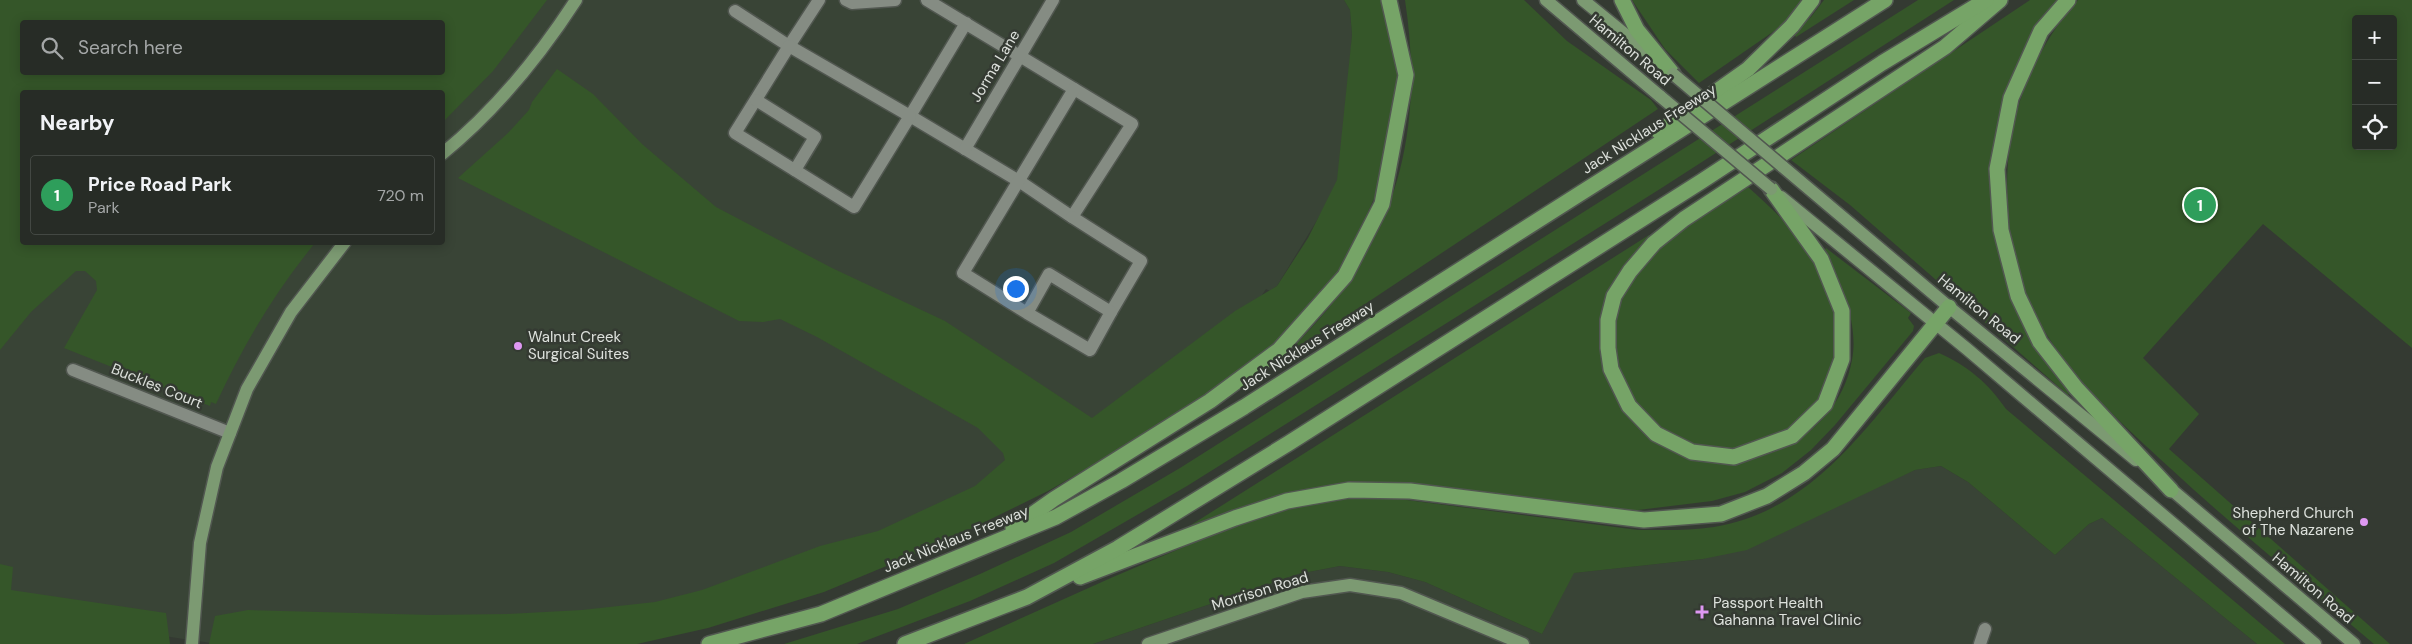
<!DOCTYPE html>
<meta charset="utf-8">
<style>
body{margin:0;font-family:"DM Sans",sans-serif;background:#333832;color:#f1f3f6}
.controls{position:absolute;right:15px;top:15px;display:grid;overflow:hidden;border-radius:5px;box-shadow:0 2px 12px #0003}
.controls button{width:45px;height:45px;display:grid;place-items:center;padding:0;border:0;border-bottom:1px solid #434843;background:#272c26;color:#f1f3f6;font:25px sans-serif}
.you{position:absolute;left:1015px;top:288px;width:18px;height:18px;margin:-12px;border:4px solid #fff;border-radius:50%;background:#1a73e8;box-shadow:0 0 0 8px #1a73e833}
.badge{display:grid;place-items:center;width:32px;height:32px;border-radius:50%;background:#db2777;color:#fff;font-size:16px;font-weight:700}
.pin{position:absolute;translate:-50% -50%;border:2px solid #fff;box-shadow:0 1px 5px #0006}
.list{margin:0;padding:0;list-style:none}
h2{display:flex;justify-content:space-between;align-items:center;height:65px;margin:0;padding:0 20px;font-size:21px}
h2 small{font-size:16px;font-weight:400;color:#a4a7a7}
.list li{display:grid;grid-template-columns:32px 1fr auto;gap:15px;align-items:center;box-sizing:border-box;height:80px;margin:0 10px 10px;padding:0 10px;border:1px solid #434843;border-radius:5px}
.list b{display:block;font-size:19px;white-space:nowrap}
.list p{margin:0;font-size:16px;white-space:nowrap;color:#a4a7a7}
.list em{font-size:16px;font-style:normal;color:#a4a7a7}
.icon{flex:none;width:28px;height:28px;fill:none;stroke:currentColor;stroke-width:2;stroke-linecap:round;stroke-linejoin:round}
.map{position:relative;flex:none;width:2412px;height:644px;overflow:hidden}
.search{position:absolute;background:#272c26;box-shadow:0 2px 12px #0003;left:20px;top:20px;width:425px;height:55px;display:flex;align-items:center;gap:12px;box-sizing:border-box;padding:0 18px;border-radius:5px;color:#a4a7a7;font-size:19px}
.panel{position:absolute;background:#272c26;box-shadow:0 2px 12px #0003;left:20px;top:90px;width:425px;height:155px;border-radius:5px}
.map>svg:first-child{display:block}
.built{fill:#394436}
.green{fill:#355629;fill-rule:evenodd}
.lines{fill:none;stroke-linecap:round;stroke-linejoin:round}
.minor-casing{stroke:#515750;stroke-width:15}
.major-casing{stroke:#515750;stroke-width:15}
.highway-casing{stroke:#515750;stroke-width:18}
.minor{stroke:#858c83;stroke-width:12}
.major{stroke:#7c9a72;stroke-width:12}
.highway{stroke:#76a467;stroke-width:15}
.major-bridge-casing{stroke:#515750;stroke-width:15;stroke-linecap:butt}
.major-bridge{stroke:#7c9a72;stroke-width:12}
.poi-dot{fill:#de98f2;stroke:#343a32;stroke-width:2}
.labels{text-anchor:middle;stroke-width:5;stroke-linejoin:round;paint-order:stroke}
.street-label{font-size:15px;fill:#dde1dc;stroke:#343a32}
.poi-label{font-size:15px;fill:#dde1dc;stroke:#343a32;text-anchor:start}
</style>
<div class="map">
<svg width="2412" height="644" viewBox="0 0 2412 644">
<rect width="100%" height="100%" fill="#343a32"/>
<!-- built -->
<g class="built">
<path d="M 275,0 L 1344,0 L 1350,10 L 1352,35 L 1342,179 L 1277,286 L 1270,291 L 1266,289 L 1260,298 L 1104,417 L 958,509 L 737,600 L 415,644 L 218,644 L 27,616 L 0,607 L 0,315 L 64,243 L 442,242 L 442,22 Z"/>
<path d="M 1941,466 L 1968,482 L 2055,555 L 2089,524 L 2102,518 L 2257,644 L 1093,644 L 1298,574 L 1340,566 L 1388,572 L 1425,582 L 1542,634 L 1573,573 L 1703,559 L 1915,470 Z"/>
</g>
<!-- green -->
<g class="green">
<path d="M 0,0 L 547,0 L 493,71 L 443,122 L 442,92 L 22,92 L 22,242 L 315,243 C 275,292 243,345 216,404 L 211,402 L 210,406 L 64,348 L 97,290 L 96,281 L 85,271 L 76,271 L 31,312 L 0,350 ZM 22,22 L 442,22 L 442,72 L 22,72 Z"/>
<path d="M 1344,0 L 1388,0 L 1397,54 L 1397,90 L 1381,182 L 1351,252 L 1329,285 L 1275,344 L 1212,391 L 1105,458 L 1048,491 L 944,542 L 824,592 L 708,628 L 637,644 L 209,644 L 215,616 L 248,610 L 431,615 L 507,614 L 582,610 L 655,602 L 702,590 L 820,546 L 878,531 L 975,486 L 1005,460 L 1003,453 L 978,428 L 817,337 L 780,319 L 763,322 L 739,321 L 458,178 L 508,133 L 529,110 L 532,102 L 557,69 L 593,94 L 642,144 L 716,207 L 832,268 L 945,321 L 1092,418 L 1235,311 L 1277,286 L 1308,238 L 1337,180 L 1352,35 L 1350,10 Z"/>
<path d="M 1405,0 L 1524,0 L 1567,41 L 1651,100 L 1658,109 L 1296,350 L 1294,346 C 1394,247 1426,138 1405,0 Z"/>
<path d="M 1632,0 L 1809,0 L 1780,27 L 1699,83 L 1665,49 Z"/>
<path d="M 1824,0 L 1854,0 L 1796,37 L 1793,33 L 1811,17 Z"/>
<path d="M 1918,0 L 1954,0 L 1660,189 L 1187,486 L 1054,563 L 970,601 L 857,644 L 784,644 L 898,609 L 980,574 L 1071,532 L 1180,468 Z"/>
<path d="M 2030,0 L 2060,0 L 1999,122 L 2000,251 L 2071,391 L 2068,395 L 1850,205 L 1791,160 Z"/>
<path d="M 2078,0 L 2412,0 L 2412,348 L 2263,224 L 2143,358 L 2199,414 L 2169,449 L 2390,644 L 2374,644 C 2306,586 2236,529 2170,468 C 2123,425 2075,382 2042,327 C 2013,277 2004,218 2008,162 C 2012,103 2039,43 2078,0 ZM 2356,19 L 2393,19 L 2393,146 L 2356,146 Z"/>
<path d="M 1748,187 C 1784,219 1822,256 1834,304 C 1837,316 1836,330 1837,342 C 1837,348 1839,355 1838,361 C 1834,381 1820,402 1806,415 C 1787,433 1782,434 1758,443 C 1751,445 1743,449 1736,450 C 1724,452 1710,450 1699,446 C 1650,432 1612,387 1614,334 C 1615,305 1631,278 1650,257 C 1675,229 1717,208 1748,187 Z"/>
<path d="M 1649,235 L 1651,239 L 1615,286 L 1609,378 C 1627,397 1646,416 1665,435 C 1671,441 1678,452 1686,456 C 1696,462 1716,463 1727,462 C 1786,459 1841,421 1852,360 C 1859,323 1841,283 1824,251 L 1826,248 L 1911,313 L 1908,318 L 1914,326 L 1913,331 L 1835,425 L 1811,450 L 1782,473 L 1745,492 L 1712,501 L 1630,511 L 1375,485 L 1195,528 L 1191,525 Z"/>
<path d="M 1939,353 C 1968,366 1988,383 2006,409 L 2285,644 L 2257,644 L 2102,518 L 2089,524 L 2055,555 L 1968,482 L 1941,466 L 1915,470 L 1747,550 L 1703,559 L 1574,573 L 1542,634 L 1425,582 L 1388,572 L 1340,566 L 1298,574 L 1093,644 L 964,644 L 1113,577 L 1217,533 L 1294,507 L 1349,498 L 1399,499 L 1638,530 C 1663,530 1689,531 1714,527 C 1812,511 1865,428 1925,358 Z"/>
<path d="M 0,564 L 13,567 L 11,590 L 166,613 L 170,644 L 0,644 Z"/>
</g>
<g class="lines">
<defs>
<g id="minor">
<path d="M 846,0 L 852,3 L 895,0"/>
<path d="M 927,0 L 1132,124 L 1072,217 L 1019,181 L 910,116 L 966,23"/>
<path d="M 735,11 L 789,46 L 819,0"/>
<path d="M 789,46 L 910,116 L 854,207 L 735,133 Z"/>
<path d="M 756,100 L 815,137 L 795,170"/>
<path d="M 965,149 L 1053,0"/>
<path d="M 1072,217 L 1141,261 L 1111,312"/>
<path d="M 1027,313 L 1090,350 L 1111,312 L 1049,274 L 1027,313 L 963,273 L 1074,89"/>
<path d="M 73,370 L 230,433"/>
<path d="M 1980,644 L 1985,629"/>
</g>
<g id="major">
<path d="M 1546,0 L 1661,97"/>
<path d="M 1583,0 L 1654,58"/>
<path d="M 442,154 C 495,111 539,57 576,0"/>
<path d="M 1782,166 L 1949,307 L 2136,460"/>
<path d="M 1781,197 L 1967,349 L 2315,644"/>
<path d="M 2165,484 L 2354,644"/>
<path d="M 192,644 L 200,543 L 217,467 L 247,389 L 291,312 L 345,242"/>
<path d="M 1148,644 L 1302,592 L 1350,585 L 1401,593 L 1523,644"/>
</g>
<g id="highway">
<path d="M 1622,0 L 1637,30 L 1673,74"/>
<path d="M 2068,0 L 2041,31 L 2011,98 L 1997,169 L 2001,230 L 2018,296 L 2040,342 L 2076,388 L 2171,490"/>
<path d="M 1659,132 L 1748,69 L 1792,26 L 1812,0"/>
<path d="M 1771,189 L 1821,259 L 1842,311 L 1842,359 L 1825,404 L 1792,436 L 1734,457 L 1692,452 L 1656,434 L 1629,406 L 1611,369 L 1608,348 L 1608,320 L 1614,296 L 1630,271 L 1654,243 L 1684,219 L 1945,47 L 2000,0"/>
<path d="M 1013,528 L 1054,499 L 1210,401 L 1279,350 L 1345,276 L 1382,204 L 1406,75 L 1389,0"/>
<path d="M 1080,577 L 1235,518 L 1287,501 L 1349,490 L 1410,491 L 1644,520 L 1721,514 L 1767,496 L 1804,473 L 1833,449 L 1949,307"/>
<path d="M 709,644 L 821,614 L 1056,517 L 1121,481 L 1244,407 L 1885,0"/>
<path d="M 905,644 L 1027,597 L 1118,548 L 1289,443 L 1702,181 L 1882,63 L 1986,0"/>
</g>
</defs>
<!-- minor casing -->
<use href="#minor" class="minor-casing"/>
<!-- major casing -->
<use href="#major" class="major-casing"/>
<!-- highway casing -->
<use href="#highway" class="highway-casing"/>
<!-- minor -->
<use href="#minor" class="minor"/>
<!-- major -->
<use href="#major" class="major"/>
<!-- highway -->
<use href="#highway" class="highway"/>
<defs>
<g id="major-bridge">
<path d="M 1673,74 L 1782,166"/>
<path d="M 1661,97 L 1771,189"/>
</g>
</defs>
<!-- major-bridge casing -->
<use href="#major-bridge" class="major-bridge-casing"/>
<!-- major-bridge -->
<use href="#major-bridge" class="major-bridge"/>
</g>
<!-- markers -->
<g class="poi-dot">
<circle cx="518" cy="346" r="5"/>
<circle cx="2364" cy="522" r="5"/>
<path d="M1699.5 604.5h5v5h5v5h-5v5h-5v-5h-5v-5h5z"/>
</g>
<g class="labels">
<!-- street labels -->
<g class="street-label">
<text transform="translate(1630 50) rotate(40)" y="5">Hamilton Road</text>
<text transform="translate(995 66) rotate(-59)" y="5">Jorma Lane</text>
<text transform="translate(1649 129) rotate(-32)" y="5">Jack Nicklaus Freeway</text>
<text transform="translate(1979 309) rotate(39)" y="5">Hamilton Road</text>
<text transform="translate(1307 346) rotate(-32)" y="5">Jack Nicklaus Freeway</text>
<text transform="translate(157 386) rotate(22)" y="5">Buckles Court</text>
<text transform="translate(956 539) rotate(-22)" y="5">Jack Nicklaus Freeway</text>
<text transform="translate(2313 588) rotate(40)" y="5">Hamilton Road</text>
<text transform="translate(1260 591) rotate(-17)" y="5">Morrison Road</text>
</g>
<!-- poi labels -->
<g class="poi-label">
<text x="528" y="342">Walnut Creek<tspan x="528" dy="17">Surgical Suites</tspan></text>
<text x="2354" y="518" text-anchor="end">Shepherd Church<tspan x="2354" dy="17">of The Nazarene</tspan></text>
<text x="1713" y="608">Passport Health<tspan x="1713" dy="17">Gahanna Travel Clinic</tspan></text>
</g>
</g>
</svg>
<div class="controls">
<button>+</button>
<button>−</button>
<button><svg class="icon" aria-label="locate" viewBox="0 0 24 24"><circle cx="12" cy="12" r="6"/><path d="M12 2v4M12 18v4M2 12h4M18 12h4"/></svg></button>
</div>
<div class="you"></div>
<div class="pin badge" style="left:2200px;top:205px;background:#2e9e5b">1</div>
<div class="search"><svg class="icon" aria-label="search" viewBox="0 0 24 24"><circle cx="10" cy="10" r="6"/><path d="M15 15l6 6"/></svg>Search here</div>
<section class="panel">
<h2>Nearby<small></small></h2>
<ul class="list">
<li><span class="badge" style="background:#2e9e5b">1</span><div><b>Price Road Park</b><p>Park</p></div><em>720 m</em></li>
</ul>
</section>
</div>
